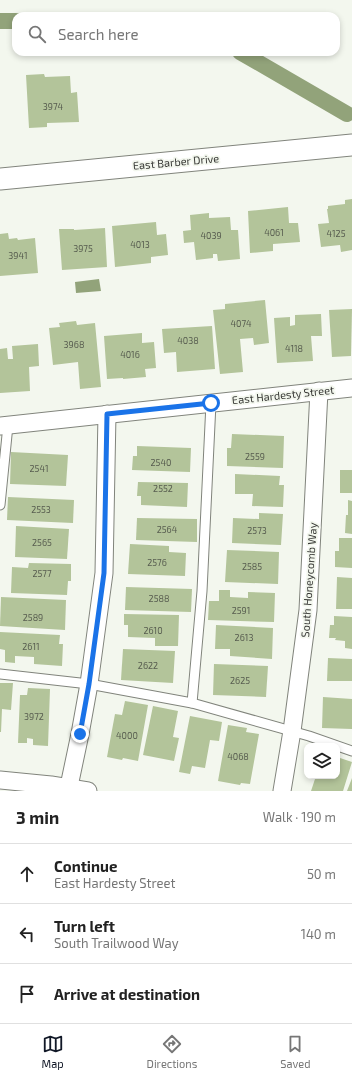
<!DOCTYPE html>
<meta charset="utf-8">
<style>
body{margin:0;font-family:"Exo 2",sans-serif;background:#f2f2f2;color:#222}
.controls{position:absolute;right:12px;bottom:12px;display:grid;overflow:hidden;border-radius:8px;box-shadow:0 2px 6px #0003}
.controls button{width:36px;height:36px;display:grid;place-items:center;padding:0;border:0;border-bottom:1px solid #e0e0e0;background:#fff;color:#222;font:20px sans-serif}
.stop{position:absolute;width:12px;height:12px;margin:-9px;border:3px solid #1a73e8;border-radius:50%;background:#fff}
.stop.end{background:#1a73e8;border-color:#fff;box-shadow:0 1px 4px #0008}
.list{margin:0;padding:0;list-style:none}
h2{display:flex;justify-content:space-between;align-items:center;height:52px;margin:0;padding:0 16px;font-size:17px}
h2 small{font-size:13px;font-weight:400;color:#767676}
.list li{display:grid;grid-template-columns:26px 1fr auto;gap:12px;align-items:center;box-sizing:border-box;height:60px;padding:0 16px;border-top:1px solid #e0e0e0}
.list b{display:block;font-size:15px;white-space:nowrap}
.list p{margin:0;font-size:13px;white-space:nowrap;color:#767676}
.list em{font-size:13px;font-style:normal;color:#767676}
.icon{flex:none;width:22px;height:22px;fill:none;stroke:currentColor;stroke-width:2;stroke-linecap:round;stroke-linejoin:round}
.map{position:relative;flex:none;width:352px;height:791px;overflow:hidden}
.search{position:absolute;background:#fff;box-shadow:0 2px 6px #0003;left:12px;right:12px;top:12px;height:44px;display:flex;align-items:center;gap:10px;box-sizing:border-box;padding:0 14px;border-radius:12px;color:#767676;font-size:15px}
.sheet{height:232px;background:#fff}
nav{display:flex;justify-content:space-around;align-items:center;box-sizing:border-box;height:56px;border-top:1px solid #e0e0e0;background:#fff;font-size:11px;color:#767676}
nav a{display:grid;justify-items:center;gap:2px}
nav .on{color:#111827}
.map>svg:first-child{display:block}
.water{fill:#92a37a}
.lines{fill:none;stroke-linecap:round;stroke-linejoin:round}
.canal{stroke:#92a37a;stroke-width:16}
.building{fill:#b3c49a}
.service-casing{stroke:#81847c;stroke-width:11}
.minor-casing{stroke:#81847c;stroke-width:19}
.tertiary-casing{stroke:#81847c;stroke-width:23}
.service{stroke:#fff;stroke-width:9}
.minor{stroke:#fff;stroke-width:17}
.tertiary{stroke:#fff;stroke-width:21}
.route{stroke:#1a73e8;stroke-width:5}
.labels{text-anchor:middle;stroke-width:3.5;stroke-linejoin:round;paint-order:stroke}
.number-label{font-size:9px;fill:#575c4f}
.street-label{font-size:11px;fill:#383936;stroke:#f3f7ee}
</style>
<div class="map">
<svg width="352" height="791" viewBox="0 0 352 791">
<rect width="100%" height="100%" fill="#f3f7ee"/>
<!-- water -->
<path class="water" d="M 99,279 L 101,291 L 76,293 L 75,282 Z"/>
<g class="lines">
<!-- canal -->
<g class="canal">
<path d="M 0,21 L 16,21"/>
<path d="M 240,52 L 347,114"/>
</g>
</g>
<!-- building -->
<g class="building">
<path d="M 44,74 L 45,77 L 70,76 L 71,93 L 77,92 L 79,122 L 47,123 L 47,127 L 29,128 L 26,75 Z"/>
<path d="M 352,199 L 352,250 L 341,252 L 340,245 L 321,247 L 318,224 L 329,223 L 327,209 L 328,209 L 328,206 L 345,204 L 345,200 Z"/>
<path d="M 288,207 L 289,223 L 298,223 L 300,242 L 273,244 L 273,251 L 250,253 L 248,211 Z"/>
<path d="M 209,213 L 209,218 L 230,217 L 231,230 L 238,230 L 240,259 L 218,261 L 217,254 L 213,254 L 213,258 L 196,260 L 194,242 L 184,243 L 183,231 L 191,230 L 190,215 Z"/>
<path d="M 156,222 L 157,235 L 166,234 L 168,255 L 151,257 L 151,263 L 115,267 L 112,226 Z"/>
<path d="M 105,228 L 107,267 L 62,270 L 59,229 L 74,229 L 74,230 Z"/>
<path d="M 8,233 L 9,239 L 17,238 L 18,240 L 35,238 L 38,273 L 0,276 L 0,234 Z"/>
<path d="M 265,300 L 269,343 L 254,345 L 253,338 L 240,339 L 243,372 L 220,374 L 213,310 L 225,309 L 225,304 Z"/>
<path d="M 352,309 L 351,356 L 332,357 L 329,310 Z"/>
<path d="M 321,314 L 322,336 L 311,336 L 313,361 L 277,363 L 274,318 L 290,317 L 290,326 L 295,325 L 295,315 Z"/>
<path d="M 76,321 L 77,325 L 95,323 L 101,387 L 80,389 L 78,362 L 53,365 L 49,328 L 60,327 L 59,323 Z"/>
<path d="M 212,326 L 215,369 L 177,372 L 176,352 L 164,353 L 162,329 Z"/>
<path d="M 142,333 L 142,343 L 154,342 L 156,368 L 145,369 L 146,377 L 123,379 L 123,378 L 107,379 L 104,336 Z"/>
<path d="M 38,344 L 39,366 L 29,367 L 30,391 L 0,393 L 0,349 L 7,348 L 8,359 L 13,359 L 12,346 Z"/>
<path d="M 232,434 L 284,436 L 283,468 L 227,466 L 227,448 L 231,448 Z"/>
<path d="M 137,446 L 191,448 L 190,472 L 132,470 L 133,456 L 137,456 Z"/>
<path d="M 11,452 L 68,455 L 66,486 L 10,484 Z"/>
<rect x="340" y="470" width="12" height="23"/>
<path d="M 235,474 L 280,476 L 279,485 L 284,485 L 283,507 L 252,506 L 253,494 L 235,494 Z"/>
<path d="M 138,482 L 188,483 L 187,507 L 141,505 L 141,496 L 137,496 Z"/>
<path d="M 8,497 L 74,500 L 73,523 L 7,520 Z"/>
<path d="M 348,500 L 352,501 L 352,534 L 345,533 L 346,515 L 348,515 Z"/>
<path d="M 259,513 L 283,514 L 281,545 L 232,543 L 233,518 L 259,519 Z"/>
<path d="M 137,518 L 197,519 L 197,542 L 136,540 Z"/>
<path d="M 16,526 L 69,529 L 67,559 L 15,557 Z"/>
<path d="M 339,538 L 352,538 L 352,568 L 335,567 L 335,551 L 339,551 Z"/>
<path d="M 130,544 L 169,546 L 169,552 L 186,553 L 185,576 L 128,574 Z"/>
<path d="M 227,550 L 279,552 L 278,584 L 225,582 Z"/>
<path d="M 29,563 L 71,564 L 71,581 L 68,581 L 67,595 L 11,593 L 12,567 L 28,568 Z"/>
<path d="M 337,577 L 352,578 L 352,609 L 336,609 Z"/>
<path d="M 126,587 L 192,589 L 191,612 L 125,610 Z"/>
<path d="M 219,590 L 230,590 L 230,597 L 248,598 L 248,592 L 275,593 L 274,622 L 208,620 L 209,601 L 219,601 Z"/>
<path d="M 1,597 L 66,600 L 65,630 L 0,626 Z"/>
<path d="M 124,614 L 179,615 L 178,646 L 155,646 L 155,638 L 128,637 L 128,625 L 124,625 Z"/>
<path d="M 334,616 L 352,617 L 352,649 L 345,648 L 345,641 L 335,640 L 336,638 L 329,638 L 330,625 L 334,625 Z"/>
<path d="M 216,625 L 273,628 L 272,659 L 230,656 L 230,649 L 215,649 Z"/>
<path d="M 0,632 L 60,635 L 59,644 L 63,644 L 62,666 L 34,664 L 34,657 L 15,656 L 15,663 L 5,662 L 5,650 L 0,649 Z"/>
<path d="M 123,649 L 175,651 L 173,683 L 121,680 Z"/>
<path d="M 328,658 L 352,659 L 352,681 L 327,681 Z"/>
<path d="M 214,664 L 268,666 L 266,697 L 213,695 Z"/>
<path d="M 0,683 L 13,683 L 11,710 L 2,709 L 1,732 L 0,732 Z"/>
<path d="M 28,688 L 50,689 L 48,746 L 33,745 L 33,739 L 27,738 L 27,743 L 18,743 L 20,695 L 27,695 Z"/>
<path d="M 323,697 L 352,699 L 352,729 L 322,728 Z"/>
<path d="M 125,701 L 148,705 L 138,761 L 123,758 L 122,760 L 107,757 L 115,714 L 122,715 Z"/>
<path d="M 153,706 L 178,711 L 173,737 L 179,738 L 174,761 L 143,755 Z"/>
<path d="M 190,716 L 222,722 L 219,741 L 210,740 L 205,768 L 192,766 L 190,774 L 179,772 Z"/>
<path d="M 228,725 L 247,728 L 246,732 L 259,734 L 250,784 L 241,783 L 240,785 L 218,781 Z"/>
<path d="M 337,757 L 352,762 L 343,791 L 311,791 L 316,776 L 337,776 Z"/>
<path d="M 352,778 L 352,791 L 347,791 Z"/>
</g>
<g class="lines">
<defs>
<g id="service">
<path d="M 0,505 L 8,425"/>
<path d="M 0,674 L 89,684 L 192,703 L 309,736 L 352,751"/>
<path d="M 192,703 L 202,591 L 211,403"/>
</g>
<g id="minor">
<path d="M 0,426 L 352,388"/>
<path d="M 0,780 L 51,785 L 88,791"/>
<path d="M 68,791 L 80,734 L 89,684 L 104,573 L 107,414"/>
<path d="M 282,791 L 292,731 L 308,610 L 319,391"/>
</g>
<path id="tertiary" d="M 0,179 L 352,145"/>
</defs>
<!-- service casing -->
<use href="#service" class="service-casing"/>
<!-- minor casing -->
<use href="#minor" class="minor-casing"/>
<!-- tertiary casing -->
<use href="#tertiary" class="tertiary-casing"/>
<!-- service -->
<use href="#service" class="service"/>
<!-- minor -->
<use href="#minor" class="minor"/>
<!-- tertiary -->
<use href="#tertiary" class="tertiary"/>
</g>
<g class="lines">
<!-- route -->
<path class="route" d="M 80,734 L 89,684 L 104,573 L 107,414 L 211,403"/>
</g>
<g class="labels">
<!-- number labels -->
<g class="number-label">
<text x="53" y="110">3974</text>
<text x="274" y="236">4061</text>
<text x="336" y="237">4125</text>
<text x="211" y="239">4039</text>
<text x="140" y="248">4013</text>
<text x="83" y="252">3975</text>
<text x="18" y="259">3941</text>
<text x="241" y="327">4074</text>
<text x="188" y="344">4038</text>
<text x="74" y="348">3968</text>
<text x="294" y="352">4118</text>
<text x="130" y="358">4016</text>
<text x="255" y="460">2559</text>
<text x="161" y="466">2540</text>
<text x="39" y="472">2541</text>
<text x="163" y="492">2552</text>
<text x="41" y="513">2553</text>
<text x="167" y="533">2564</text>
<text x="257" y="534">2573</text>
<text x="42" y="546">2565</text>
<text x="157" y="566">2576</text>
<text x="252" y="570">2585</text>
<text x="42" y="577">2577</text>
<text x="159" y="602">2588</text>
<text x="241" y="614">2591</text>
<text x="33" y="621">2589</text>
<text x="153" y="634">2610</text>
<text x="244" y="641">2613</text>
<text x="31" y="650">2611</text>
<text x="148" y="669">2622</text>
<text x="240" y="684">2625</text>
<text x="34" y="720">3972</text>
<text x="127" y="739">4000</text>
<text x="238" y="760">4068</text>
</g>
<!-- street labels -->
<g class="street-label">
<text transform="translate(176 162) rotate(-5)" y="4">East Barber Drive</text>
<text transform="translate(283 395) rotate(-6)" y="4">East Hardesty Street</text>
<text transform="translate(309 580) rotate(-86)" y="4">South Honeycomb Way</text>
</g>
</g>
</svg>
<div class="controls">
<button><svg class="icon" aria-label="layers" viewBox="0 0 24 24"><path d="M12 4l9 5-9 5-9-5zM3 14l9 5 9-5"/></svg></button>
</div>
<div class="stop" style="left:211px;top:403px"></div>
<div class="stop end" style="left:80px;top:734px"></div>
<div class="search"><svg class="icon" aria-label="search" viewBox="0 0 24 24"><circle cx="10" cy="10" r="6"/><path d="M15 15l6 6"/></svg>Search here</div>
</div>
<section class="sheet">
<h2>3 min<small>Walk · 190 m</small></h2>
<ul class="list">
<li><svg class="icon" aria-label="ahead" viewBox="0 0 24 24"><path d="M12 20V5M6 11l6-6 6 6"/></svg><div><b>Continue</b><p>East Hardesty Street</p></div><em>50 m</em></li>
<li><svg class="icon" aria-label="left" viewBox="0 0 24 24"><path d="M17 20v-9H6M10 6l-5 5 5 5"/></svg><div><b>Turn left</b><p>South Trailwood Way</p></div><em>140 m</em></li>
<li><svg class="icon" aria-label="arrive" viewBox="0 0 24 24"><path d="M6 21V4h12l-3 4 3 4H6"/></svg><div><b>Arrive at destination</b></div></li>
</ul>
</section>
<nav>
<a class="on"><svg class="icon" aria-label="map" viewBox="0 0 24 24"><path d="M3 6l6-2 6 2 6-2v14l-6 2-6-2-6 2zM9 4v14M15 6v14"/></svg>Map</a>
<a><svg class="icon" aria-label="directions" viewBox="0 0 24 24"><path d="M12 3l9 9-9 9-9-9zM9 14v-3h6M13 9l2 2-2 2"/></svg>Directions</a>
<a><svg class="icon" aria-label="saved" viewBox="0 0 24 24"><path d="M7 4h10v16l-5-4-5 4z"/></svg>Saved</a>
</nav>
